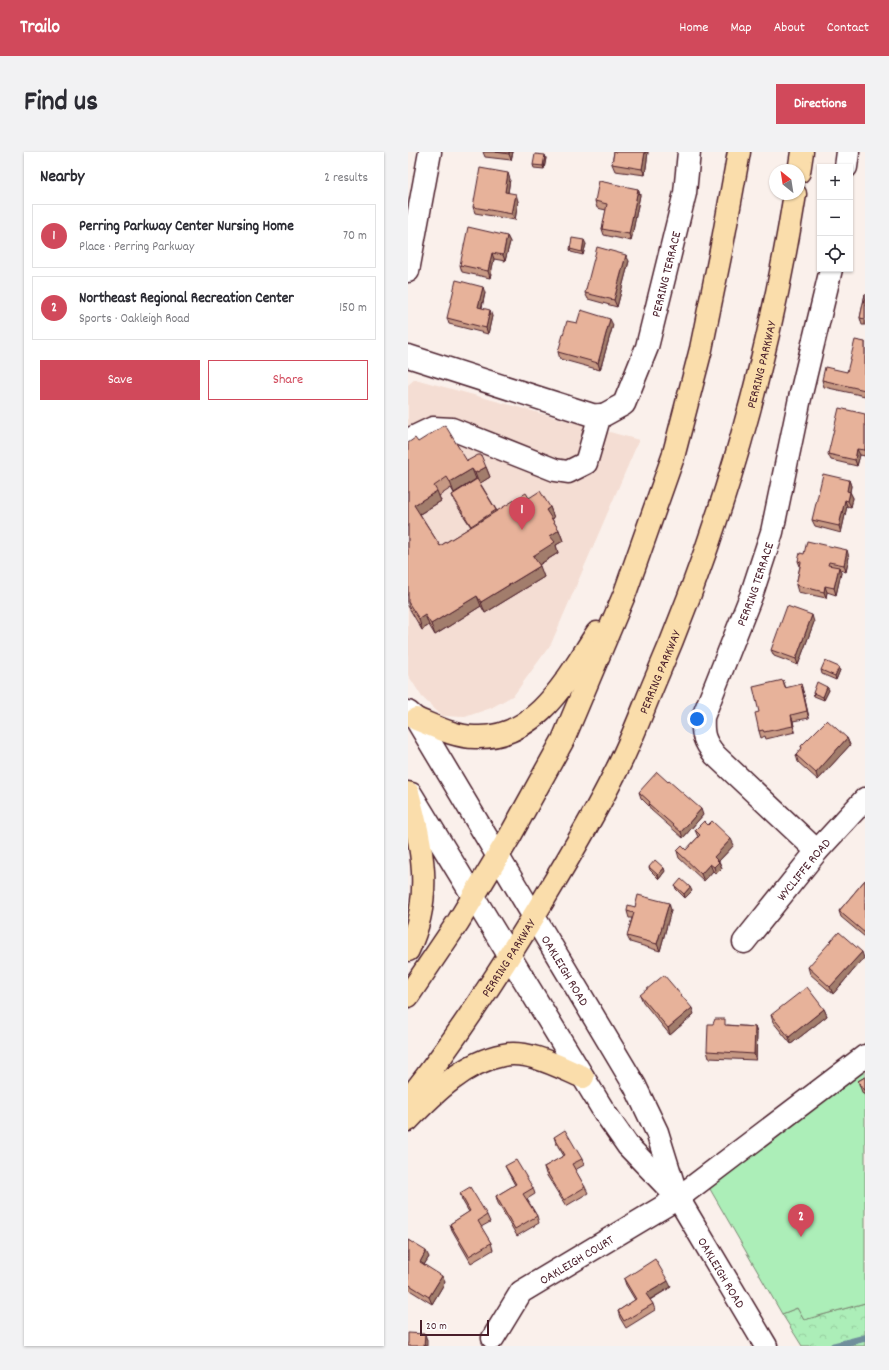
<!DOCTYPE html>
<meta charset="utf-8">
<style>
body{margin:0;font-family:Dekko,sans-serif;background:#f2f2f3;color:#2b2b33}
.controls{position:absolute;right:12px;top:12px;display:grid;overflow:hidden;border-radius:0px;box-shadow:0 1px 3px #0004}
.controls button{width:36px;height:36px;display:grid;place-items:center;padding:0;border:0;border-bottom:1px solid #e1e1e2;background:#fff;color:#2b2b33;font:20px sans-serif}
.compass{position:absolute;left:361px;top:12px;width:36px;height:36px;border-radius:50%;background:#fff;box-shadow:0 1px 3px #0004;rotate:330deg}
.scale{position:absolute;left:12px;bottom:10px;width:69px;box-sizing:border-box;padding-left:4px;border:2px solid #4a1f2b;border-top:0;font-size:11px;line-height:14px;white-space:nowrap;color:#4a1f2b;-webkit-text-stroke:3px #fff;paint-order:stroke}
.you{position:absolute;left:289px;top:567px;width:14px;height:14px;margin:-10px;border:3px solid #fff;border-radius:50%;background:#1a73e8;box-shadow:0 0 0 6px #1a73e833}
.badge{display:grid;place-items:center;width:26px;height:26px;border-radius:50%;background:#d1495b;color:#fff;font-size:13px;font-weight:700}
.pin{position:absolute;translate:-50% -33px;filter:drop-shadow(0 1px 2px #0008)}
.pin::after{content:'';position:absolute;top:21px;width:14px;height:12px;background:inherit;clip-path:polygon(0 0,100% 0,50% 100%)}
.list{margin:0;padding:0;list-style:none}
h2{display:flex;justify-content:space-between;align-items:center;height:52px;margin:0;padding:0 16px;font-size:17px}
h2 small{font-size:13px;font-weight:400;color:#7c7c81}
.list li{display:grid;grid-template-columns:26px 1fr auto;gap:12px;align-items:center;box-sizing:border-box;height:64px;margin:0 8px 8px;padding:0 8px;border:1px solid #e1e1e2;border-radius:0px}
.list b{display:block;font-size:15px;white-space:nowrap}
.list p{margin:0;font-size:13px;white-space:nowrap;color:#7c7c81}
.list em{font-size:13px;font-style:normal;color:#7c7c81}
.actions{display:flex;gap:8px;padding:12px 16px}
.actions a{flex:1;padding:9px 0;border:1px solid #d1495b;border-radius:0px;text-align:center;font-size:14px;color:#d1495b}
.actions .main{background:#d1495b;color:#fff}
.icon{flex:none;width:22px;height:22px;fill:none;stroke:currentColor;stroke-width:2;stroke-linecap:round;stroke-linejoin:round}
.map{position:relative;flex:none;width:457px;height:1194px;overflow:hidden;border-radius:0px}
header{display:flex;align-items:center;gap:24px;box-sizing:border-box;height:56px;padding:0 20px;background:#d1495b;color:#fff}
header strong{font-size:19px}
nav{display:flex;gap:22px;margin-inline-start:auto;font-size:14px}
.intro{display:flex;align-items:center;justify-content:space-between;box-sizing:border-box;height:96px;padding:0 24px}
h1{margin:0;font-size:28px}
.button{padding:10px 18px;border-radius:0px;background:#d1495b;color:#fff;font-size:14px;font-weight:700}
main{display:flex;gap:24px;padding:0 24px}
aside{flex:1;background:#fff;border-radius:0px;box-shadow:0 1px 3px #0004}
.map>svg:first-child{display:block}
.built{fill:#f4ddd3}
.park{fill:url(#park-crowns);stroke:#7b8672}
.garden{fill:#aceeb8;stroke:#7b8672}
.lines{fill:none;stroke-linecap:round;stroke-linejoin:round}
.stream{stroke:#708f9c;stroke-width:7}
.minor-casing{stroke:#4a1f2b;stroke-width:25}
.major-casing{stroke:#4a1f2b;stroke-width:25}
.minor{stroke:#fff;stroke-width:22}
.major{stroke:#faddab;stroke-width:22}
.wall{fill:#c79984;stroke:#4a1f2b;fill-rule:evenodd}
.shaded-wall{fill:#a27d6c;stroke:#4a1f2b}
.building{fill:#e7b29a;stroke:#4a1f2b}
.labels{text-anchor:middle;stroke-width:4;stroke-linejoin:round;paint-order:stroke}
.street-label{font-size:13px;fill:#4a1f2b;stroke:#fff}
</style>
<header>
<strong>Trailo</strong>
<nav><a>Home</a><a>Map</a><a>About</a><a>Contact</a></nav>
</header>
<div class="intro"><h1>Find us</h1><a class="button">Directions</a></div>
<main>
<aside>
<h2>Nearby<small>2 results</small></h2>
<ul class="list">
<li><span class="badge">1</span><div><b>Perring Parkway Center Nursing Home</b><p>Place · Perring Parkway</p></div><em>70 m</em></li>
<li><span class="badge">2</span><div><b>Northeast Regional Recreation Center</b><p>Sports · Oakleigh Road</p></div><em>150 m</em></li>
</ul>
<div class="actions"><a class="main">Save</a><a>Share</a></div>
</aside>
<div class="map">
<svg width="457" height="1194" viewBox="0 0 457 1194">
<defs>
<pattern id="park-crowns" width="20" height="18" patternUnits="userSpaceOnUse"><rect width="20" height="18" fill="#aceeb8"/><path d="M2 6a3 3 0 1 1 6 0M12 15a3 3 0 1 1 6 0" fill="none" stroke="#96cc9e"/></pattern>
</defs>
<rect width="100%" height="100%" fill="#faf0eb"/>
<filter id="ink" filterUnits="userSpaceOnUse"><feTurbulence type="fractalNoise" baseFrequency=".025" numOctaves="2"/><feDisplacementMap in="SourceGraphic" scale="8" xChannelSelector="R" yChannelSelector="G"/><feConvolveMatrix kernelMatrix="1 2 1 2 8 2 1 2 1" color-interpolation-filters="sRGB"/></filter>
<g filter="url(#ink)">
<!-- built -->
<path class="built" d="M 7,227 L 231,288 L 143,492 L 106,543 L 83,556 L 57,565 L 34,564 L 14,545 L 0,523 L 0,233 Z"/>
<!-- park -->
<path class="park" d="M 457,1151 L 457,1194 L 394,1194 L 374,1162 L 389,1156 L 396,1168 Z"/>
<!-- garden -->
<path class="garden" d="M 457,891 L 457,1151 L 396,1168 L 389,1156 L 374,1162 L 291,1018 Z"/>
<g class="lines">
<!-- stream -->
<path class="stream" d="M 426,1194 L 457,1186"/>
<defs>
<g id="minor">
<path d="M 438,15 L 440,0"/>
<path d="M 0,119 L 22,0"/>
<path id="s1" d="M 0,204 L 184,263 L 194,264 L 216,252 L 239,195 L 277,41 L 281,0"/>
<path d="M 0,288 L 25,276 L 44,277 L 147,318 L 160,320 L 178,311 L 192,263"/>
<path id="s2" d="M 0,560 L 8,567 L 227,934 L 249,980 L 268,1041"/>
<path id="s3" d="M 3,642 L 197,961 L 220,994 L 270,1046 L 358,1194"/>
<path id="s4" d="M 409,699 L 307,603 C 296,589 294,583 295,565 L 343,444 L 364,380 L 392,246 L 423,117"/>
<path id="s5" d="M 336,790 L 409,699 L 457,647"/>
<path id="s6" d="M 85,1186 L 113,1140 L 270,1046 L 457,904"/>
</g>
<g id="major">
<path d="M 391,20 L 394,0"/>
<path d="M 8,567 C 26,574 47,585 67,585 C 129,588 160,525 189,481"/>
<path d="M 0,641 C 14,695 26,744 0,798"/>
<path d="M 0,844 L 50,770 L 102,684 L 155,588 L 217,441 L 265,305 L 293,197 L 313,99 L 331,0"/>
<path id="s7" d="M 0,948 C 47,889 88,826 127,762 C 154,717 183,670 206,623 C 221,595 232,565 244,536 C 313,377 360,213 387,42"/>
<path d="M 0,968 C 26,941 57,910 95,903 C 122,898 151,915 175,925"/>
</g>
</defs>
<!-- minor casing -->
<use href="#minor" class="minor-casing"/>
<!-- major casing -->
<use href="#major" class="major-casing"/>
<!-- minor -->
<use href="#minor" class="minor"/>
<!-- major -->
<use href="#major" class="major"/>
</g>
<!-- wall -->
<g class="wall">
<path d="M 75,0 L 105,0 L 103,8 L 77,5 Z"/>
<path d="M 206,0 L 240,0 L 237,23 L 207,19 L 204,12 Z"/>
<path d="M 138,6 L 136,17 L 126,16 L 125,13 Z"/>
<path d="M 102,27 L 100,41 L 110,49 L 107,68 L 67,61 L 65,55 Z"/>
<path d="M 230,37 L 232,43 L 223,89 L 196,83 L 194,77 L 198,58 L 189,56 L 187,49 Z"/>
<path d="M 99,84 L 102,90 L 97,109 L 86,107 L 82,126 L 54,120 L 52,113 Z"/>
<path d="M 178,92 L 175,103 L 163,100 L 162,97 Z"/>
<path d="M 221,109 L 209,155 L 180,147 L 177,141 Z"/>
<path d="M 77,141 L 74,156 L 84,164 L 80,182 L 41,172 L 39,166 Z"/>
<path d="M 457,142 L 457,173 L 454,173 L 452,166 Z"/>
<path d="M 169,171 L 205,173 L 192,218 L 152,207 L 150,200 Z"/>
<path d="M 457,190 L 457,244 L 416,235 L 414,228 L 439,220 Z"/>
<path d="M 457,262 L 457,304 L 452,303 L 449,314 L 423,308 L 420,302 Z"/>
<path d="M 10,290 L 59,309 L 78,315 L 82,325 L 72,331 L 89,359 L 121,346 L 142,355 L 146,366 L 144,367 L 151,378 L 155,389 L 148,393 L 150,401 L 131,413 L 136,425 L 77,461 L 73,454 L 27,483 L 21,473 L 14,478 L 0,454 L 0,291 ZM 68,327 L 44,343 L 46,349 L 63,375 L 32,394 L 12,362 L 33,349 L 31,344 L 43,336 L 46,341 Z"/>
<path d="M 441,328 L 443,334 L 442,340 L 445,346 L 443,355 L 439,354 L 433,381 L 407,374 L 404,368 Z"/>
<path d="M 396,402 L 441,405 L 438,420 L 432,418 L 433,421 L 428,443 L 419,440 L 418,446 L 390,440 L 388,433 L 392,414 L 390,409 Z"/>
<path d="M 406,470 L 390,513 L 366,504 L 363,498 Z"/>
<path d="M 431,515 L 432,518 L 428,528 L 414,522 L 413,518 Z"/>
<path d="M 375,528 L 378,536 L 395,539 L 401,566 L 385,569 L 387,580 L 358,587 L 357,584 L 353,586 L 351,579 L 351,560 Z"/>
<path d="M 419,535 L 421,538 L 416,548 L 406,544 L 405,541 Z"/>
<path d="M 439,586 L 442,593 L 410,628 L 390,610 L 388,603 L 394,597 L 393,594 Z"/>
<path d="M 231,640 L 295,663 L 275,686 L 243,658 L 241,654 L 233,646 Z"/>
<path d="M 300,673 L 326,693 L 311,709 L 314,716 L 308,722 L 305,719 L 296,729 L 271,706 L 269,699 L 278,698 L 290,685 L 287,678 Z"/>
<path d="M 241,715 L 257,719 L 251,727 L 242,718 Z"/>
<path d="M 457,728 L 457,785 L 433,765 L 431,759 Z"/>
<path d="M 267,734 L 284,739 L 277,746 L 268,737 Z"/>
<path d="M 227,755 L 263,758 L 252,799 L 222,790 L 219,784 L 224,766 L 221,766 L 219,759 Z"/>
<path d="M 456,806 L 425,842 L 402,822 L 400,815 Z"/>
<path d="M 232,843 L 286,862 L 262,883 L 235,850 Z"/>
<path d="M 416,857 L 419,864 L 383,892 L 365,870 L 363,863 Z"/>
<path d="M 319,873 L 347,875 L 349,881 L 348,908 L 301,906 L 299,899 Z"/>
<path d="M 457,925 L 457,944 L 454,940 L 450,929 Z"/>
<path d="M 146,985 L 174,1007 L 176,1013 L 167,1018 L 177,1035 L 180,1041 L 158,1054 L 138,1022 L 136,1015 L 156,1004 L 148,991 Z"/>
<path d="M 97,1014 L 125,1036 L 127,1042 L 119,1047 L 129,1064 L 131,1071 L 109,1084 L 90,1051 L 88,1044 L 107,1033 L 100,1020 Z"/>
<path d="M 52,1041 L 79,1063 L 82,1070 L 73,1075 L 83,1091 L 85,1098 L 63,1111 L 44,1078 L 42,1072 L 61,1060 L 54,1048 Z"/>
<path d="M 0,1088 L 21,1105 L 16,1113 L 37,1130 L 24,1152 L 0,1137 Z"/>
<path d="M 216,1127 L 263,1135 L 242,1148 L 245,1152 L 247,1158 L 218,1176 L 212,1166 L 210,1159 L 227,1148 L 218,1133 Z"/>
</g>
<!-- shaded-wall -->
<g class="shaded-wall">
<path d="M 101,0 L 105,0 L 103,8 L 101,2 Z"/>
<path d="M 237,0 L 240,0 L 237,23 L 234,17 Z"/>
<path d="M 137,3 L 138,6 L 136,17 L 135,14 Z"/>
<path d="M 100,21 L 102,27 L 99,47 L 97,40 Z"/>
<path d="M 230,37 L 232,43 L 223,89 L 221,82 Z"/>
<path d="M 108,42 L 110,49 L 107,68 L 104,62 Z"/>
<path d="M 99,84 L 102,90 L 97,109 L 95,103 Z"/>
<path d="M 176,88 L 178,92 L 175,103 L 174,100 Z"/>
<path d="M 84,101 L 86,107 L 82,126 L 80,119 Z"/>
<path d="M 218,103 L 221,109 L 209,155 L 206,148 Z"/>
<path d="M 75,135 L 77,141 L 72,161 L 70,155 Z"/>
<path d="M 82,158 L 84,164 L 80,182 L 78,176 Z"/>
<path d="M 202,167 L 205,173 L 192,218 L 190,211 Z"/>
<path d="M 449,297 L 452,303 L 449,314 L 447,308 Z"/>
<path d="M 78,315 L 82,325 L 71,332 L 67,321 Z"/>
<path d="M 64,317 L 68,327 L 46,341 L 42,330 Z"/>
<path d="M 441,328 L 443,334 L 441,345 L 439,339 Z"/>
<path d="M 29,339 L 33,349 L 10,363 L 6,353 Z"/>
<path d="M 442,340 L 445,346 L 443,355 L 440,349 Z"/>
<path d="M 437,348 L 439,354 L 433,381 L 431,374 Z"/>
<path d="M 142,355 L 146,366 L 142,368 L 138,358 Z"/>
<path d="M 151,378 L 155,389 L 148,393 L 150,401 L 129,414 L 125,404 L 142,384 Z"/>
<path d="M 439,398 L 441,405 L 438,420 L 436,413 Z"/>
<path d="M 132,414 L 136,425 L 77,461 L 73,450 Z"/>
<path d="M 431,415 L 433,421 L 428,443 L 426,436 Z"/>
<path d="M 417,434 L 419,440 L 418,446 L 416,440 Z"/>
<path d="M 69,444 L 73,454 L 27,483 L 23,472 Z"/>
<path d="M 17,463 L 21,473 L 14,478 L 11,467 Z"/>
<path d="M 404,463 L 406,470 L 390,513 L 388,507 Z"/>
<path d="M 431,515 L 432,518 L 428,528 L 427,524 Z"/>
<path d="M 393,532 L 395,539 L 401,566 L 399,559 Z"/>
<path d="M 419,535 L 421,538 L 416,548 L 415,545 Z"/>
<path d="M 383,563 L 385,569 L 387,580 L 385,574 Z"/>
<path d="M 439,586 L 442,593 L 410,628 L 408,621 Z"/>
<path d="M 293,657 L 295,663 L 275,686 L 273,680 Z"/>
<path d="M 323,687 L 326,693 L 309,711 L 306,705 Z"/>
<path d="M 311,710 L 314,716 L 308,722 L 306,715 Z"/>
<path d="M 302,712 L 305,719 L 296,729 L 293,722 Z"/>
<path d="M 256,716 L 257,719 L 251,727 L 250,723 Z"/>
<path d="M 282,735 L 284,739 L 277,746 L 276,742 Z"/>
<path d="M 261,751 L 263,758 L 252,799 L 249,792 Z"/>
<path d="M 454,800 L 456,806 L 425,842 L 422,835 Z"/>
<path d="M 284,856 L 286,862 L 262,883 L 260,876 Z"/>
<path d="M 416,857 L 419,864 L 383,892 L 381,885 Z"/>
<path d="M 347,875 L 349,881 L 348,908 L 346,902 Z"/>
<path d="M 18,1099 L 21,1105 L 14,1116 L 12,1110 Z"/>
<path d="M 34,1124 L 37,1130 L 24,1152 L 21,1145 Z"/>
<path d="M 260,1129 L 263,1135 L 241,1148 L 238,1142 Z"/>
<path d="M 17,1182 L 19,1188 L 19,1194 L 16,1194 Z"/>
</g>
<!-- building -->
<g class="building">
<path d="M 87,0 L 101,0 L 101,2 Z"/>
<path d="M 206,0 L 237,0 L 234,17 L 204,12 Z"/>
<path d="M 127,2 L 137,3 L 135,14 L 125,13 Z"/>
<path d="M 72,16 L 100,21 L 97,40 L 108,42 L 104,62 L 65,55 Z"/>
<path d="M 191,29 L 230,37 L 221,82 L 194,77 L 199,52 L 187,49 Z"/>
<path d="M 60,75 L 99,84 L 95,103 L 84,101 L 80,119 L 52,113 Z"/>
<path d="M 164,86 L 176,88 L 174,100 L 162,97 Z"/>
<path d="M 189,95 L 218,103 L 206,148 L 177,141 Z"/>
<path d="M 48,128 L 75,135 L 70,155 L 82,158 L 78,176 L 39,166 Z"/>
<path d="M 457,142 L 457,167 L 452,166 Z"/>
<path d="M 173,158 L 202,167 L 190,211 L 150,200 L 159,169 L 169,171 Z"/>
<path d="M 447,188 L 457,190 L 457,238 L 414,228 L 417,215 L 439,220 Z"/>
<path d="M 431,256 L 457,262 L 457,298 L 449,297 L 447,308 L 420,302 Z"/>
<path d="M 37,273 L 59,309 L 70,303 L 73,303 L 78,315 L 67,321 L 64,317 L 42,330 L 39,325 L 26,334 L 29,339 L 6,353 L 32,394 L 118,341 L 121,346 L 132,339 L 142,355 L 138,358 L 151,378 L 142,384 L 147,390 L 125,404 L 132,414 L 73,450 L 69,444 L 23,472 L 17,463 L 11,467 L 0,450 L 0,291 L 7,286 L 10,290 Z"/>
<path d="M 415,322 L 441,328 L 439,339 L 442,340 L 440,349 L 437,348 L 431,374 L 404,368 Z"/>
<path d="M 69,327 L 88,358 L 63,374 L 44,343 Z"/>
<path d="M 399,389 L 439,398 L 436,413 L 421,410 L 420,413 L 431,415 L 426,436 L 417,434 L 416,440 L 388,433 L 393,410 L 390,409 L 392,401 L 396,402 Z"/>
<path d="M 379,454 L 404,463 L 388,507 L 363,498 Z"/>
<path d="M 417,509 L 431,515 L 427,524 L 413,518 Z"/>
<path d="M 375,528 L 377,536 L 393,532 L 399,559 L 383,563 L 385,574 L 356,580 L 355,578 L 351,579 L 347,561 L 351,560 L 345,535 Z"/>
<path d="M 409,530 L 419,535 L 415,545 L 405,541 Z"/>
<path d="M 419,568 L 439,586 L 408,621 L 388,603 L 394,596 L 393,594 Z"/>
<path d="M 249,620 L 260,630 L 261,629 L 293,657 L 273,680 L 241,652 L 242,650 L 231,640 Z"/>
<path d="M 296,669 L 300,673 L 304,669 L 323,687 L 306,705 L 311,710 L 306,715 L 302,712 L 293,722 L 269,699 L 274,694 L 278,698 L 292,683 L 287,678 Z"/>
<path d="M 247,708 L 256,716 L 250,723 L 241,715 Z"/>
<path d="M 273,727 L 282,735 L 276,742 L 267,734 Z"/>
<path d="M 457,728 L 457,781 L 431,759 Z"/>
<path d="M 230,743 L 261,751 L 249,792 L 219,784 L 226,761 L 219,759 L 220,753 L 227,755 Z"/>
<path d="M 431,780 L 454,800 L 422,835 L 400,815 Z"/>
<path d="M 256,823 L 284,856 L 260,876 L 232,843 Z"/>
<path d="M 399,835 L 416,857 L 381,885 L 363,863 Z"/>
<path d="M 307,867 L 317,867 L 317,873 L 347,875 L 346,902 L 299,899 L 300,872 L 305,872 Z"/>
<path d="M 457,925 L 457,940 L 450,929 Z"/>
<path d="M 157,978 L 174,1007 L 164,1012 L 177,1035 L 156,1048 L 136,1015 L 157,1003 L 146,985 Z"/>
<path d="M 108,1008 L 125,1036 L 115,1042 L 129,1064 L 107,1077 L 88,1044 L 108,1032 L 97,1014 Z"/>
<path d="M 62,1035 L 79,1063 L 70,1069 L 83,1091 L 61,1104 L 42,1072 L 62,1059 L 52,1041 Z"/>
<path d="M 0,1088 L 18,1099 L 12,1110 L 34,1124 L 21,1145 L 0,1132 Z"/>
<path d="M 247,1107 L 260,1129 L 238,1142 L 245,1152 L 216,1169 L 210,1159 L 228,1147 L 216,1127 Z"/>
<path d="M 0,1181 L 17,1182 L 16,1194 L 0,1194 Z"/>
</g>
</g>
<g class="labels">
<!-- street labels -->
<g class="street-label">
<text dy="5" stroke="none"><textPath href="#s1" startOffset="365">PERRING TERRACE</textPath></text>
<text dy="5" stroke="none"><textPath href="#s7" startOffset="822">PERRING PARKWAY</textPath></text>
<text dy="5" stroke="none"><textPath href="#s4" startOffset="324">PERRING TERRACE</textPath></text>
<text dy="5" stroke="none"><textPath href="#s7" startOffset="498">PERRING PARKWAY</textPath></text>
<text dy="5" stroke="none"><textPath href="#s5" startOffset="94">WYCLIFFE ROAD</textPath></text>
<text dy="5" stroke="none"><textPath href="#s7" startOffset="174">PERRING PARKWAY</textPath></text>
<text dy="5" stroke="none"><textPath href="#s2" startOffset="303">OAKLEIGH ROAD</textPath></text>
<text dy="5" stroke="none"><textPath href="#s6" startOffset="118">OAKLEIGH COURT</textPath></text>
<text dy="5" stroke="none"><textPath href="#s3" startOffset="572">OAKLEIGH ROAD</textPath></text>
</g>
</g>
</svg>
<div class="controls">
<button>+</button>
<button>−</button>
<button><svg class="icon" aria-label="locate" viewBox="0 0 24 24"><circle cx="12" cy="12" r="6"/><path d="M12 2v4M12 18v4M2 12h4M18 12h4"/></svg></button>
</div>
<svg class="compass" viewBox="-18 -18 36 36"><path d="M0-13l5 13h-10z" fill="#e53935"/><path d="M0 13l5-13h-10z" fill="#7c7c81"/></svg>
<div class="scale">20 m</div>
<div class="you"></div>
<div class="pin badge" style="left:114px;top:378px">1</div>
<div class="pin badge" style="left:393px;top:1085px">2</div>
</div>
</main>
